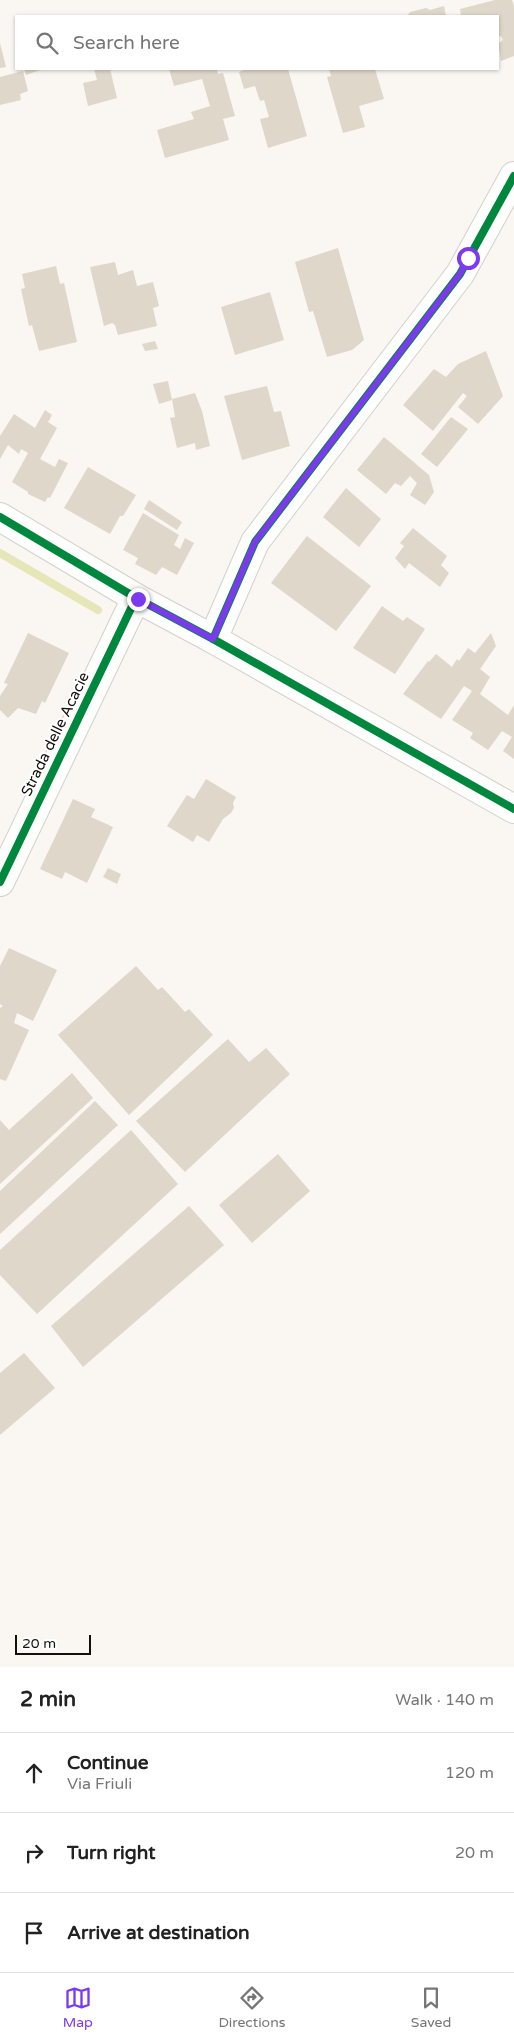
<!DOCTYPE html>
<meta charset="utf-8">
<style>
body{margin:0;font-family:"Varela Round",sans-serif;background:#f6f6f6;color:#222}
.scale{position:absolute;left:15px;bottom:12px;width:76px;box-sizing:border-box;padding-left:5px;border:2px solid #14100c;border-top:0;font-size:14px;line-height:18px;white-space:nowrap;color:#14100c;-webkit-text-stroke:4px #fff;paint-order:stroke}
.stop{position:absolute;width:15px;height:15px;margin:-11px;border:4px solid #7c3aed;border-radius:50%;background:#fff}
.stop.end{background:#7c3aed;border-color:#fff;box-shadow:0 1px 5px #0008}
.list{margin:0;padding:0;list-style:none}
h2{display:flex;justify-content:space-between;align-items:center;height:65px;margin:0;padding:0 20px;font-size:21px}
h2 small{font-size:16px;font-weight:400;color:#767676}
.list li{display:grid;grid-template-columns:32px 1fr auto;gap:15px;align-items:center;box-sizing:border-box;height:80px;padding:0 20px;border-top:1px solid #e0e0e0}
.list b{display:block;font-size:19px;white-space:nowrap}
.list p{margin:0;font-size:16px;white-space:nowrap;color:#767676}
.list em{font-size:16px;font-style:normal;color:#767676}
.icon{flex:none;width:28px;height:28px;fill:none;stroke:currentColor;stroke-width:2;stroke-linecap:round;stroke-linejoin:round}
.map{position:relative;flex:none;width:514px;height:1667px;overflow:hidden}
.search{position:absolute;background:#fff;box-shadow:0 1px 4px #0004;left:15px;right:15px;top:15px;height:55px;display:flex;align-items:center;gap:12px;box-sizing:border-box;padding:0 18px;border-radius:0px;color:#767676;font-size:19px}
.sheet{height:305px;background:#fff}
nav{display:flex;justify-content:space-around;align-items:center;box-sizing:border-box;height:70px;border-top:1px solid #e0e0e0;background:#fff;font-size:14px;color:#767676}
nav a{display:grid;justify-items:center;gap:2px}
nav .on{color:#7c3aed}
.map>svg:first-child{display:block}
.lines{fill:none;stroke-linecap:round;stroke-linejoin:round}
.stream{stroke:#e5e7b9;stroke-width:8}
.building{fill:#ded7ca}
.street-casing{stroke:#d4d0cc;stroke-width:30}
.street{stroke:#fefefd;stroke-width:28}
.cycleway-casing{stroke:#fff;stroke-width:11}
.cycleway{stroke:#00873e;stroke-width:8}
.route{stroke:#7c3aed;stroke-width:6}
.labels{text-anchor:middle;stroke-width:4;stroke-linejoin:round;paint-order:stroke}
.street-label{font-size:15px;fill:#14100c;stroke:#fff}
</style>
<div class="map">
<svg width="514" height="1667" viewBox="0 0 514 1667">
<rect width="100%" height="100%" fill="#faf6f2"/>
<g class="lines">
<!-- stream -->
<path class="stream" d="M 0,553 L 98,610"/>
</g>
<!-- building -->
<g class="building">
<path d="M 495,0 L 512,0 L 514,6 L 514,56 L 501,61 L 498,44 L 503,40 L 501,36 L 498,37 L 498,16 L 461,16 L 460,9 Z"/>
<path d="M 444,6 L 446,16 L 407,16 L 410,12 L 426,8 L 430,10 Z"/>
<path d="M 0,43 L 6,67 L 0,68 Z"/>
<path d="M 24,69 L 43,69 L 26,75 Z"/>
<path d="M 94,69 L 110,69 L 117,98 L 88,106 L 83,83 L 97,80 Z"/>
<path d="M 169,69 L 217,69 L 218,74 L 223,73 L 235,116 L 223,119 L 229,140 L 165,158 L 157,130 L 194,119 L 191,112 L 210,106 L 202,79 L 174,86 Z"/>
<path d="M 246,69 L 288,69 L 307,136 L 268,148 L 260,119 L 269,117 L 264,100 L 260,101 L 255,86 L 244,89 L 239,72 Z"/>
<path d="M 329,69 L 375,69 L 384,99 L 359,106 L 365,127 L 343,133 L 327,77 L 331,76 Z"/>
<path d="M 23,71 L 28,91 L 20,94 L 21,100 L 0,105 L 0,77 Z"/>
<path d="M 338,248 L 364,340 L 352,350 L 327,357 L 313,311 L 309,312 L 295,262 Z"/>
<path d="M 115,262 L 118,275 L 133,270 L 137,286 L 153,282 L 159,306 L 153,308 L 157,326 L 118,335 L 115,325 L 112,323 L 104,326 L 90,267 Z"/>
<path d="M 56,266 L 60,284 L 64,283 L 77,342 L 39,351 L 32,325 L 29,326 L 21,289 L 25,288 L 22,274 Z"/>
<path d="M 270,292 L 284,340 L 235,355 L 221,307 Z"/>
<path d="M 155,341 L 158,349 L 145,351 L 142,344 Z"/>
<path d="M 486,351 L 503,396 L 478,424 L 458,407 L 467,396 L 463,393 L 433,431 L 403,405 L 434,369 L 446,377 L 458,364 Z"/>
<path d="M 168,381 L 172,400 L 159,404 L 153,384 Z"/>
<path d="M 267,386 L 274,412 L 281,411 L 290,446 L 242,460 L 224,396 Z"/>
<path d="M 195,393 L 202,411 L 210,446 L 196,450 L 195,443 L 177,448 L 170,418 L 175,417 L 172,399 Z"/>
<path d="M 45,410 L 52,415 L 48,422 L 57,428 L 40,459 L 55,467 L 59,459 L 68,463 L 50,498 L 48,497 L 45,502 L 28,494 L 28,492 L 12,482 L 28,453 L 21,449 L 19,454 L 8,445 L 0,459 L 0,436 L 14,414 L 35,428 Z"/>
<path d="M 451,417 L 468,429 L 437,467 L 421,454 Z"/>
<path d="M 384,437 L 429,475 L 434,492 L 425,505 L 410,495 L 417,483 L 410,476 L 401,486 L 395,483 L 386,494 L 357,470 Z"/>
<path d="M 88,467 L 136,495 L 123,516 L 120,516 L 110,534 L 64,508 Z"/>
<path d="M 346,488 L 381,519 L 359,547 L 323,517 Z"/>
<path d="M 149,500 L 182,522 L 177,530 L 144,509 Z"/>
<path d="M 143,513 L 179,535 L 174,545 L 180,549 L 185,538 L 194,543 L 177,575 L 162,567 L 156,575 L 135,564 L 138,558 L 123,550 Z"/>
<path d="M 413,528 L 447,556 L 441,565 L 449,573 L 440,587 L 409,563 L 405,569 L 395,558 L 404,546 L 400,543 Z"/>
<path d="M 307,536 L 371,586 L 336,631 L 271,583 Z"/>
<path d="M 382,606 L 403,621 L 407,617 L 425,629 L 395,674 L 353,648 Z"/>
<path d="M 28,633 L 69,653 L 45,703 L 42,701 L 36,714 L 18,708 L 8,718 L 0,710 L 0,696 L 8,684 L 4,683 Z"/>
<path d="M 491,633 L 496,646 L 480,669 L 490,677 L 480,694 L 508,715 L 514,705 L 514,759 L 503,751 L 512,737 L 502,731 L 488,750 L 470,738 L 473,733 L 452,720 L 472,691 L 464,686 L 441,719 L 403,694 L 428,661 L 429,662 L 436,654 L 452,667 L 457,659 L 459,661 L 468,648 L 475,653 Z"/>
<path d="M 206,779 L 236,797 L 233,803 L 234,808 L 231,813 L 223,819 L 209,842 L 197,835 L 193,842 L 167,826 L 187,795 L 194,799 Z"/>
<path d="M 73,799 L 95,809 L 91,817 L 113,827 L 87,883 L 65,872 L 62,879 L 40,869 Z"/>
<path d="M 108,868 L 121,874 L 117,884 L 103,877 Z"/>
<path d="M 9,948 L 57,970 L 33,1021 L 17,1013 L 14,1023 L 29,1030 L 6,1081 L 0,1079 L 0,1008 L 3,1006 L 0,1004 L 0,966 Z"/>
<path d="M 136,966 L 158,990 L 162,987 L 185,1012 L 189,1009 L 213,1035 L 129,1115 L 58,1035 Z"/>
<path d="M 228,1039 L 249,1062 L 266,1048 L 290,1074 L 185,1172 L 136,1121 Z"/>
<path d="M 72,1073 L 93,1098 L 0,1184 L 0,1120 L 9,1130 Z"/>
<path d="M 95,1101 L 118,1125 L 0,1234 L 0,1191 Z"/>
<path d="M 131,1130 L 178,1184 L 37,1314 L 0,1275 L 0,1250 Z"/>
<path d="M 278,1154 L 310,1191 L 252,1243 L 219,1205 Z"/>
<path d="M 189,1206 L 224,1245 L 83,1367 L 51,1326 Z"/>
<path d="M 24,1353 L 55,1388 L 0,1435 L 0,1373 Z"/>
</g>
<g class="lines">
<defs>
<g id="street">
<path d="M 0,517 L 138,599 L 213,639 L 514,809"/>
<path d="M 213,639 L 255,542 L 460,274 L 514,176"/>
<path d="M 0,882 L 136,598"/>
</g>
</defs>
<!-- street casing -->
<use href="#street" class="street-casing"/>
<!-- street -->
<use href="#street" class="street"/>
<defs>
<g id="cycleway">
<path d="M 0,517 L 138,599 L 213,639 L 514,809"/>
<path d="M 213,639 L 255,542 L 460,274 L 514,176"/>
<path d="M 0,882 L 136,598"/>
</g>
</defs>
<!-- cycleway casing -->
<use href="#cycleway" class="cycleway-casing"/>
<!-- cycleway -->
<use href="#cycleway" class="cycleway"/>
</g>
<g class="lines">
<!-- route -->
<path class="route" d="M 138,599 L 213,639 L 255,542 L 460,274 L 468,258"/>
</g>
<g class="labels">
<!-- street labels -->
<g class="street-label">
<text transform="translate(55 734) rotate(-64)" y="5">Strada delle Acacie</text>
</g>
</g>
</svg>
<div class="scale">20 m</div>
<div class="stop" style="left:468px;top:258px"></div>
<div class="stop end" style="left:138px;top:599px"></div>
<div class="search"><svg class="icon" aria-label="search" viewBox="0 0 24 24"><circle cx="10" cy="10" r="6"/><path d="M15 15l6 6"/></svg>Search here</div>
</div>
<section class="sheet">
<h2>2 min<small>Walk · 140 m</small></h2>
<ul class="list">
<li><svg class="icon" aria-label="ahead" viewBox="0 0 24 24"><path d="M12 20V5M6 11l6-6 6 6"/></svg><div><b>Continue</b><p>Via Friuli</p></div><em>120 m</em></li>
<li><svg class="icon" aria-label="right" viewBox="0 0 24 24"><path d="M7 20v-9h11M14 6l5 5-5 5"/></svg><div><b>Turn right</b></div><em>20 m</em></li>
<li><svg class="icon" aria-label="arrive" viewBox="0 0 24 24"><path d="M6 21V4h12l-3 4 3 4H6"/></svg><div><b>Arrive at destination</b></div></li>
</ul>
</section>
<nav>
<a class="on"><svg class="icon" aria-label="map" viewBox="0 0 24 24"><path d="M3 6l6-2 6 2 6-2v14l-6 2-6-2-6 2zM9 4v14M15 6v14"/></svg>Map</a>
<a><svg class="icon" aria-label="directions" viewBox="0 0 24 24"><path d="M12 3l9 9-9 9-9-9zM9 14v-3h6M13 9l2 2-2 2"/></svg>Directions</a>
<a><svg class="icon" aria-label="saved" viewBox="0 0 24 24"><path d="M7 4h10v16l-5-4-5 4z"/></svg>Saved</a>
</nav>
